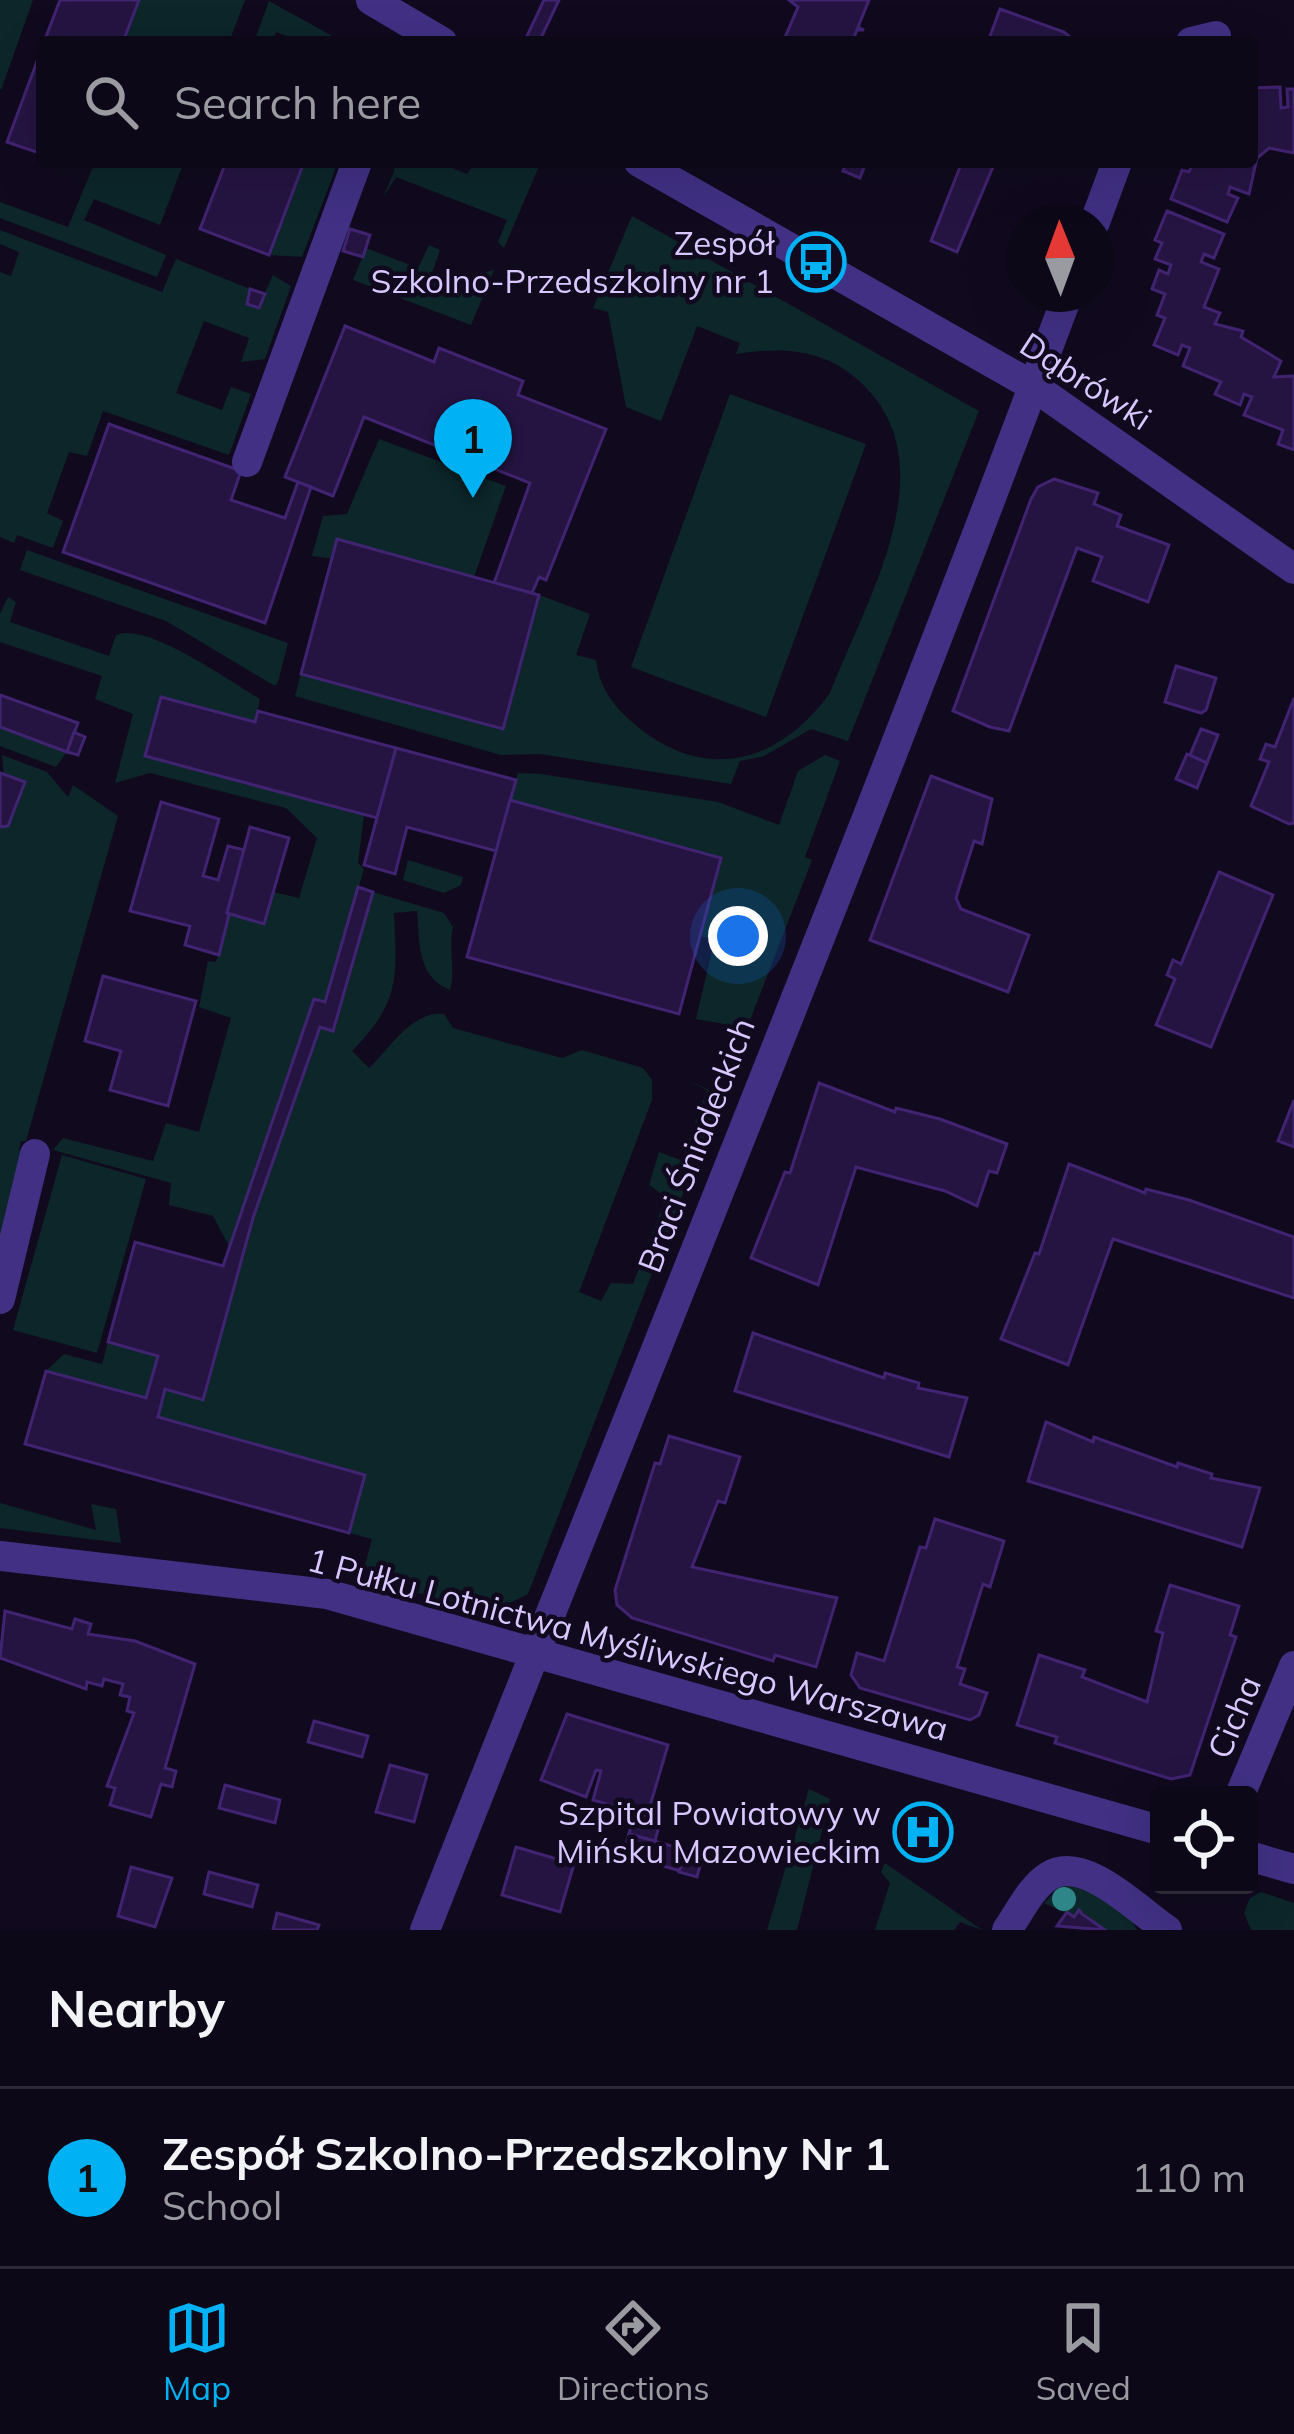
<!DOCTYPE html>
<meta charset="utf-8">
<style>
body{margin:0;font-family:Mulish,sans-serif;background:#161120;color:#f1f3f6}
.controls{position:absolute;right:36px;bottom:36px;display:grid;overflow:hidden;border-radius:12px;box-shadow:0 12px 48px #0002}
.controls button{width:108px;height:108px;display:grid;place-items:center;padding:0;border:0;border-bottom:3px solid #2d2936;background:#0d0817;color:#f1f3f6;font:60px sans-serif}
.compass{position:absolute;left:1006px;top:204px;width:108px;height:108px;border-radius:50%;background:#0d0817;box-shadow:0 12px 48px #0002;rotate:359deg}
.you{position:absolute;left:738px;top:936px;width:42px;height:42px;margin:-30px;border:9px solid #fff;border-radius:50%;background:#1a73e8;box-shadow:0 0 0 18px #1a73e833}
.badge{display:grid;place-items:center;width:78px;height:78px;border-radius:50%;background:#00b2f3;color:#111;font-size:39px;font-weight:700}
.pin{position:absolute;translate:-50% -99px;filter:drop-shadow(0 3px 6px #0008)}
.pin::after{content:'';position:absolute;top:63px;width:42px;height:36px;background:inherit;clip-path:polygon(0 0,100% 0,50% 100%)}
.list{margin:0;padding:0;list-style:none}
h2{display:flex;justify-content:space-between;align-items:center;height:156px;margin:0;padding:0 48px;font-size:51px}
h2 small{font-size:39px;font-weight:400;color:#9a9aa1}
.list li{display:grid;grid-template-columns:78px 1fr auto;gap:36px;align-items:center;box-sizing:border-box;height:180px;padding:0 48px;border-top:3px solid #2d2936}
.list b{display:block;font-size:45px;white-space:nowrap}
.list p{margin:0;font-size:39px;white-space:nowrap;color:#9a9aa1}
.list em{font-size:39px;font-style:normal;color:#9a9aa1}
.icon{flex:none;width:66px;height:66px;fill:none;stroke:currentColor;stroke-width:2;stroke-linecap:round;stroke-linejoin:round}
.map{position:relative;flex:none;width:1294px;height:1930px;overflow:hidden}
.search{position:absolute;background:#0d0817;box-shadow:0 12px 48px #0002;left:36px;right:36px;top:36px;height:132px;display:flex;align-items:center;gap:30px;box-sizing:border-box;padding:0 42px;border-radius:12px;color:#9a9aa1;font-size:45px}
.sheet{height:336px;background:#0d0817}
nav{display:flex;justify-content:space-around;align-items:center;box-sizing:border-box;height:168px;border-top:3px solid #2d2936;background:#0d0817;font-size:33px;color:#9a9aa1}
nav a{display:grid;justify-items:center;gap:6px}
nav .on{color:#00b2f3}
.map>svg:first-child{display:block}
.green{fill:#0c262a}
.building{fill:#251442;stroke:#402371;stroke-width:3}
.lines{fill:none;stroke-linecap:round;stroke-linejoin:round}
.minor{stroke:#413084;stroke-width:30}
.tree{fill:#2f8688}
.labels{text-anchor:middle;stroke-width:9;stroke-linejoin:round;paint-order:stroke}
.poi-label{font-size:33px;fill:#d8c8ff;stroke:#110a1f;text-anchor:end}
.street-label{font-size:33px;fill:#d8c8ff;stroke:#110a1f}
</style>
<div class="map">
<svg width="1294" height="1930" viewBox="0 0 1294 1930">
<rect width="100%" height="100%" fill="#110a1f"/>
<!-- green -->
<g class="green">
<path d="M 0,0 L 33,0 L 1,90 L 0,89 Z"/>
<path d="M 139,0 L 245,0 L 229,42 L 123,42 Z"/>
<path d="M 269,1 L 334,37 L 333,42 L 302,42 L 276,32 L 272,42 L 254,42 Z"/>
<path d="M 95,162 L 184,162 L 160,225 L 94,199 L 84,220 L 166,255 L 157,277 L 0,218 L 0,202 L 68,227 Z"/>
<path d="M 304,162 L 338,162 L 302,257 L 269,255 Z"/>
<path d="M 376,162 L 437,162 L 467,174 L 475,162 L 540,164 L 504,248 L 498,242 L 507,220 L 396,177 L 383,198 L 395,169 Z"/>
<path d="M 632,216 L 979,411 L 848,741 L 811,729 L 764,756 L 740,761 L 731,784 L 540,754 L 501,755 L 295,696 L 301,674 L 502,729 L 539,595 L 590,614 L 576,655 L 596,660 C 599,686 613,706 632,722 C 703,784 778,765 830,693 C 866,599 952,462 857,379 C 822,348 780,347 736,354 L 740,343 L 697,326 L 661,421 L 626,407 L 608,312 L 593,308 Z"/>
<path d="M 0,230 L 162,292 L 176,259 L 250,289 L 247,304 L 258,308 L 273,275 L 291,286 L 265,359 L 241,362 L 249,338 L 204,321 L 176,393 L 222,410 L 231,387 L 251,394 L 229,455 L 103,411 L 87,456 L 69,452 L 47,513 L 63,521 L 53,548 L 17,535 L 14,543 L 0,537 L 0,272 L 11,276 L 19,252 L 0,244 Z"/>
<path d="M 429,245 L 440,250 L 432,273 L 479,290 L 486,272 L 494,270 L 471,325 L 353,280 L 366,248 L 418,268 Z"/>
<path d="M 730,394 L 866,444 L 766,717 L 631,667 Z"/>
<path d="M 379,439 L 506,486 L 474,577 L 312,556 L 323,516 L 347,514 Z"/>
<path d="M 27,550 L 288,643 L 278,682 L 275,686 L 166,621 L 20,570 Z"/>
<path d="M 8,597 L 16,602 L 10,622 L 109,656 L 116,635 C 146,621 231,682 260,699 L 255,722 L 162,697 L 146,756 L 364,815 L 358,863 L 364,869 L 325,1002 L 314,1000 L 229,1246 L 213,1216 L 169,1205 L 171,1183 L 53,1150 L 63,1138 L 153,1161 L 166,1123 L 199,1132 L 231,1018 L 199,1007 L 208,961 L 216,962 L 230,915 L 264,924 L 274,892 L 299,898 L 317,838 L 286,808 L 150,773 L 115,783 L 133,714 L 95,699 L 102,676 L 0,642 L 0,614 Z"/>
<path d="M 0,727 L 67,752 L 56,767 L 0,746 Z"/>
<path d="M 2,755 L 47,772 L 68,797 L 73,785 L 118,816 L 26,1141 L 21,1141 L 19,1150 L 27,1152 L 0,1249 L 0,827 L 8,826 Z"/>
<path d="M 825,755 L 840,761 L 805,857 L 812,860 L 747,1028 L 696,1019 L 712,951 L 708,938 L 700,936 L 721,858 L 510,800 L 518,773 L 541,774 L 718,802 L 779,825 L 798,771 Z"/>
<path d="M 408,860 L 463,877 L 461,885 L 444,893 L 403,880 Z"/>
<path d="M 373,892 L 444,913 L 453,927 C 448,950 456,967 450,990 C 416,976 420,942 417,911 L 394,913 C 397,979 400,1002 352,1051 L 369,1068 C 391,1048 411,1011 444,1014 L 453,1028 L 562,1058 L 582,1050 L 643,1068 L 652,1080 L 652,1100 L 579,1292 L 601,1301 L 611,1283 L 633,1284 L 666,1197 L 649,1185 L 659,1152 L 694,1165 L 528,1594 L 489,1613 L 362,1577 L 372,1539 L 349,1533 L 365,1475 L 158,1417 L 165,1389 L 253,1218 L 320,1027 L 333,1030 Z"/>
<path d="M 687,1080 L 721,1095 L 697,1157 L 684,1153 L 707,1090 Z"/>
<path d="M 62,1155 L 146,1179 L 97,1353 L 13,1330 Z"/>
<path d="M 108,1342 L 158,1356 L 146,1398 L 46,1371 L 64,1354 L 102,1364 Z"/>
<path d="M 0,1503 L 96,1530 L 91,1504 L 116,1509 L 121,1543 L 0,1528 Z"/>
<path d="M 809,1789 L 830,1799 L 797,1930 L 767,1930 Z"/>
<path d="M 885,1863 L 982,1930 L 960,1922 L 954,1930 L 875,1930 L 890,1883 L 881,1872 Z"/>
<path d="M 1064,1883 C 1089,1887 1126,1906 1137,1930 L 1105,1930 L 1080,1910 L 1074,1917 L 1044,1903 Z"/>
<path d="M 1261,1892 L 1294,1903 L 1294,1930 L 1251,1930 L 1244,1913 L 1250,1898 Z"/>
</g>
<!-- building -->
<g class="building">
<path d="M 60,0 L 139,0 L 123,42 L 44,42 Z"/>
<path d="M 544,0 L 559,0 L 539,42 L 534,42 L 526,38 Z"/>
<path d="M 789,0 L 869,0 L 858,27 L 864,30 L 857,30 L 852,42 L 783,42 L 798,7 Z"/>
<path d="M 1000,9 L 1064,32 L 1076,42 L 988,42 Z"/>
<path d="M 42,48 L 42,154 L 7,142 Z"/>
<path d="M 1280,87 L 1281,108 L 1288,107 L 1287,89 L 1294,89 L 1294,153 L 1269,148 L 1257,158 L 1249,194 L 1230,187 L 1228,194 L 1238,198 L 1227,222 L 1171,199 L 1182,170 L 1189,172 L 1193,162 L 1252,162 L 1252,88 Z"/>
<path d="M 226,162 L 304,162 L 269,255 L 200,229 Z"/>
<path d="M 847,162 L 866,162 L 860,178 L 843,171 Z"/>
<path d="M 962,162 L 995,162 L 957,252 L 931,241 Z"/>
<path d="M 1167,211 L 1224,234 L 1214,258 L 1204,254 L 1201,262 L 1219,269 L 1204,307 L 1220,313 L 1215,324 L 1243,331 L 1241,337 L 1281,361 L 1274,377 L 1294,376 L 1294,450 L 1278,444 L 1283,430 L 1244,415 L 1252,397 L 1244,394 L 1240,405 L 1215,394 L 1221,382 L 1183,366 L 1190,348 L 1182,345 L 1178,355 L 1154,345 L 1165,318 L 1157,315 L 1165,294 L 1152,289 L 1159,270 L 1168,274 L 1171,265 L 1155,259 L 1162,243 L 1155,240 Z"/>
<path d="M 350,229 L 370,235 L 363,257 L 343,251 Z"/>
<path d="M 250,289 L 265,294 L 259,308 L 247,304 Z"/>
<path d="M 345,326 L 434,362 L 439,348 L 523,381 L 518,395 L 606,429 L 546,580 L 539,577 L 532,593 L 494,583 L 530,483 L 364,417 L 333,496 L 285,477 Z"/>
<path d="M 109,424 L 241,471 L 231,500 L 285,518 L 298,482 L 311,487 L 265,623 L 63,552 Z"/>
<path d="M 1054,479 L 1098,493 L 1094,504 L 1121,515 L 1117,526 L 1169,545 L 1148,602 L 1093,581 L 1102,557 L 1077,548 L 1009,731 L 990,727 L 953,711 L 1031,499 L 1038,487 Z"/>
<path d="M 337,539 L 539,595 L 503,729 L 301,674 Z"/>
<path d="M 1176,666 L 1216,678 L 1206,710 L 1201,713 L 1165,702 Z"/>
<path d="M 0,695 L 78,723 L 67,752 L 0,727 Z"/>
<path d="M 161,697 L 255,722 L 258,711 L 396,748 L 377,818 L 145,756 Z"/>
<path d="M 1294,698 L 1294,823 L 1289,824 L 1251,806 L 1269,762 L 1260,759 L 1266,744 L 1275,747 Z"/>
<path d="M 1201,729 L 1218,735 L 1207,763 L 1190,755 Z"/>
<path d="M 74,732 L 85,737 L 78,755 L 67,752 Z"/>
<path d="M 396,748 L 516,780 L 496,851 L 407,827 L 395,874 L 364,865 Z"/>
<path d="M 1187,754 L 1207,763 L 1197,788 L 1176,779 Z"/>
<path d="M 0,773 L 25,782 L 8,826 L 0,827 Z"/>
<path d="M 931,776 L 992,799 L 982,844 L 974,841 L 956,898 L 961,909 L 1029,935 L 1008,992 L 870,940 Z"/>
<path d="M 510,800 L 721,858 L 679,1014 L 467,957 Z"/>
<path d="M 161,802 L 219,819 L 203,876 L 218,880 L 228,846 L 245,850 L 219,955 L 185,945 L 190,926 L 130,911 Z"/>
<path d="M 250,827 L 289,838 L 264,924 L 227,913 Z"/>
<path d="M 1219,872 L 1273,895 L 1211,1047 L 1156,1025 L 1175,979 L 1167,975 L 1173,960 L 1181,964 Z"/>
<path d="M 358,887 L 373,892 L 333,1031 L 320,1027 L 253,1218 L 203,1400 L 165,1389 L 158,1417 L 365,1475 L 349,1533 L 25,1444 L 46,1371 L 146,1398 L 158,1356 L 108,1342 L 135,1242 L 223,1266 L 314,999 L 325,1002 Z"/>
<path d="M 103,976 L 196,1001 L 168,1106 L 110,1090 L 121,1051 L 85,1041 Z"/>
<path d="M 819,1083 L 895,1112 L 896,1108 L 940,1119 L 1007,1144 L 997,1173 L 989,1171 L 977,1206 L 945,1191 L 856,1167 L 818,1285 L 751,1258 L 785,1172 L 790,1173 Z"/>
<path d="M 1294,1100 L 1294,1147 L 1278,1141 Z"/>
<path d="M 1069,1164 L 1145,1193 L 1146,1189 L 1189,1200 L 1294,1237 L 1294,1298 L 1113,1239 L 1068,1365 L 1001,1339 L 1035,1253 L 1039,1254 Z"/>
<path d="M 753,1333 L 884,1378 L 885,1373 L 919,1383 L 918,1388 L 967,1398 L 949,1457 L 735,1391 Z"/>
<path d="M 1046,1422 L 1093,1442 L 1094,1437 L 1177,1467 L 1178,1463 L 1212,1474 L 1211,1478 L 1260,1488 L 1242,1547 L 1028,1481 Z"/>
<path d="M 669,1436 L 740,1457 L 725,1503 L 718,1501 L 692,1567 L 837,1598 L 816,1667 L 775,1655 L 773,1661 L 632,1618 L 617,1605 L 615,1590 L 655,1463 L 660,1464 Z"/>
<path d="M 935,1519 L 1004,1541 L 990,1587 L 983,1584 L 957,1667 L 965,1669 L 960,1684 L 987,1693 L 979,1715 L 970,1720 L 860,1688 L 851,1675 L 857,1653 L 884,1661 L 920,1547 L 926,1548 Z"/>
<path d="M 1170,1585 L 1239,1606 L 1230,1635 L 1236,1637 L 1190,1775 L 1171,1779 L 1055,1743 L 1057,1737 L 1017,1725 L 1039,1655 L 1085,1670 L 1082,1677 L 1147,1702 L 1163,1633 L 1156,1631 Z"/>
<path d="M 5,1611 L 72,1629 L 75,1619 L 91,1624 L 88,1634 L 135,1641 L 195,1664 L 165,1768 L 176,1771 L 172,1787 L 161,1784 L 151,1817 L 110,1805 L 115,1788 L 107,1786 L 134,1713 L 127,1711 L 130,1697 L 120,1695 L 123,1684 L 104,1679 L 102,1686 L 87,1682 L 86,1689 L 0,1658 Z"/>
<path d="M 567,1714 L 668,1745 L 647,1816 L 593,1800 L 601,1771 L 596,1770 L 586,1797 L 541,1780 Z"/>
<path d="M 314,1721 L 368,1736 L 362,1757 L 308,1742 Z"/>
<path d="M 390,1765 L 427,1775 L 414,1822 L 376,1812 Z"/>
<path d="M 225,1785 L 280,1800 L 275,1823 L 219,1808 Z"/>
<path d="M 635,1812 L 661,1819 L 655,1841 L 629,1834 Z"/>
<path d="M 629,1834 L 686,1850 L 680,1871 L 623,1854 Z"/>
<path d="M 516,1847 L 574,1864 L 560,1912 L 502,1895 Z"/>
<path d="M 686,1850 L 703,1855 L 697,1877 L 679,1872 Z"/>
<path d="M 131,1867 L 172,1878 L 155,1927 L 118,1916 Z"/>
<path d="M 209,1872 L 258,1885 L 252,1907 L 204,1894 Z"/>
<path d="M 1079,1910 L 1082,1914 L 1105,1930 L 1057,1926 L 1067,1912 L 1074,1917 Z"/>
<path d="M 277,1913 L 319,1925 L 317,1930 L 273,1930 Z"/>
</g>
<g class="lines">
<!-- minor -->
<g class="minor">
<path d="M 371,0 L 442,42"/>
<path d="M 1191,42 L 1216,36"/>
<path d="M 639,162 L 1033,386 L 1294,569"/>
<path d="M 1095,222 L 1117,162"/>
<path d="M 247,462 L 357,162"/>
<path d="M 0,1299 L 35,1154"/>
<path d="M 0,1556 L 327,1594 L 1159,1830"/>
<path d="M 1240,1795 L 1294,1666"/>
<path d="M 1249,1856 L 1294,1869"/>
<path d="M 425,1930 C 640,1385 863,843 1068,294"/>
<path d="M 1007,1930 C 1019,1913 1031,1887 1049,1876 C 1084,1854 1139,1911 1167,1930"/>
</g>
</g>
<!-- trees -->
<circle class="tree" cx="1064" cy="1899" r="12"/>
<!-- icons -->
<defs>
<symbol id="bus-ring" viewBox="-11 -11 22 22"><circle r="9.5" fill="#110a1f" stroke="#00b2f3" stroke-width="1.5"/><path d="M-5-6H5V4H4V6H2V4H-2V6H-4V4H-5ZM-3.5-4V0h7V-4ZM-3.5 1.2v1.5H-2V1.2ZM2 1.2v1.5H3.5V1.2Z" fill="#00b2f3"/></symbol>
<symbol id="hospital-ring" viewBox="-11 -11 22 22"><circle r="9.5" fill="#110a1f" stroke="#00b2f3" stroke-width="1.5"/><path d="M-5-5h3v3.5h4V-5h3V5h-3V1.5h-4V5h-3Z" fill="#00b2f3"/></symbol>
</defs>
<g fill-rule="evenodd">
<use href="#bus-ring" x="783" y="229" width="66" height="66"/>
<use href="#hospital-ring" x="890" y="1799" width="66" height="66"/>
</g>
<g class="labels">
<!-- poi labels -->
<g class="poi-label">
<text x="774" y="255">Zespół<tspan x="774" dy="38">Szkolno-Przedszkolny nr 1</tspan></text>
<text x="881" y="1825">Szpital Powiatowy w<tspan x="881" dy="38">Mińsku Mazowieckim</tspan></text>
</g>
<!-- street labels -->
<g class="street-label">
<text transform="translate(1086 381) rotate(33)" y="12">Dąbrówki</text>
<text transform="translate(696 1145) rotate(-69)" y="12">Braci Śniadeckich</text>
<text transform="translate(628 1644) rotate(15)" y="12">1 Pułku Lotnictwa Myśliwskiego Warszawa</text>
<text transform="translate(1234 1717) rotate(-67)" y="12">Cicha</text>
</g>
</g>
</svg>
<div class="controls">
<button><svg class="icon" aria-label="locate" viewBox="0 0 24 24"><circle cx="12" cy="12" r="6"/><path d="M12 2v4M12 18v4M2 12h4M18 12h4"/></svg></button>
</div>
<svg class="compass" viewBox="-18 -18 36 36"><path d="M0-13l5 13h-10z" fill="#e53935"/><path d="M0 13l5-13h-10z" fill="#9a9aa1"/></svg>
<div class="you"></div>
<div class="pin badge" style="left:473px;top:498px">1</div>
<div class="search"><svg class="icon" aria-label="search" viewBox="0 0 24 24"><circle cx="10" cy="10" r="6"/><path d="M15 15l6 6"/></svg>Search here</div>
</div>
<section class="sheet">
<h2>Nearby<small></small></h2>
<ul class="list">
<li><span class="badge">1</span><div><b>Zespół Szkolno-Przedszkolny Nr 1</b><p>School</p></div><em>110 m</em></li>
</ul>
</section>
<nav>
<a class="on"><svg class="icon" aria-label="map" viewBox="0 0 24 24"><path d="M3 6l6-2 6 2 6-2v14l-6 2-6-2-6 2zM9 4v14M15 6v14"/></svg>Map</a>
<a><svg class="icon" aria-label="directions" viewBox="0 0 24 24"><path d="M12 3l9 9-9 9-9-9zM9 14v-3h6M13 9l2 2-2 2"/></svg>Directions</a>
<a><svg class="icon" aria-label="saved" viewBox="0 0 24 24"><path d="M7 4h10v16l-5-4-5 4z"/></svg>Saved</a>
</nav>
